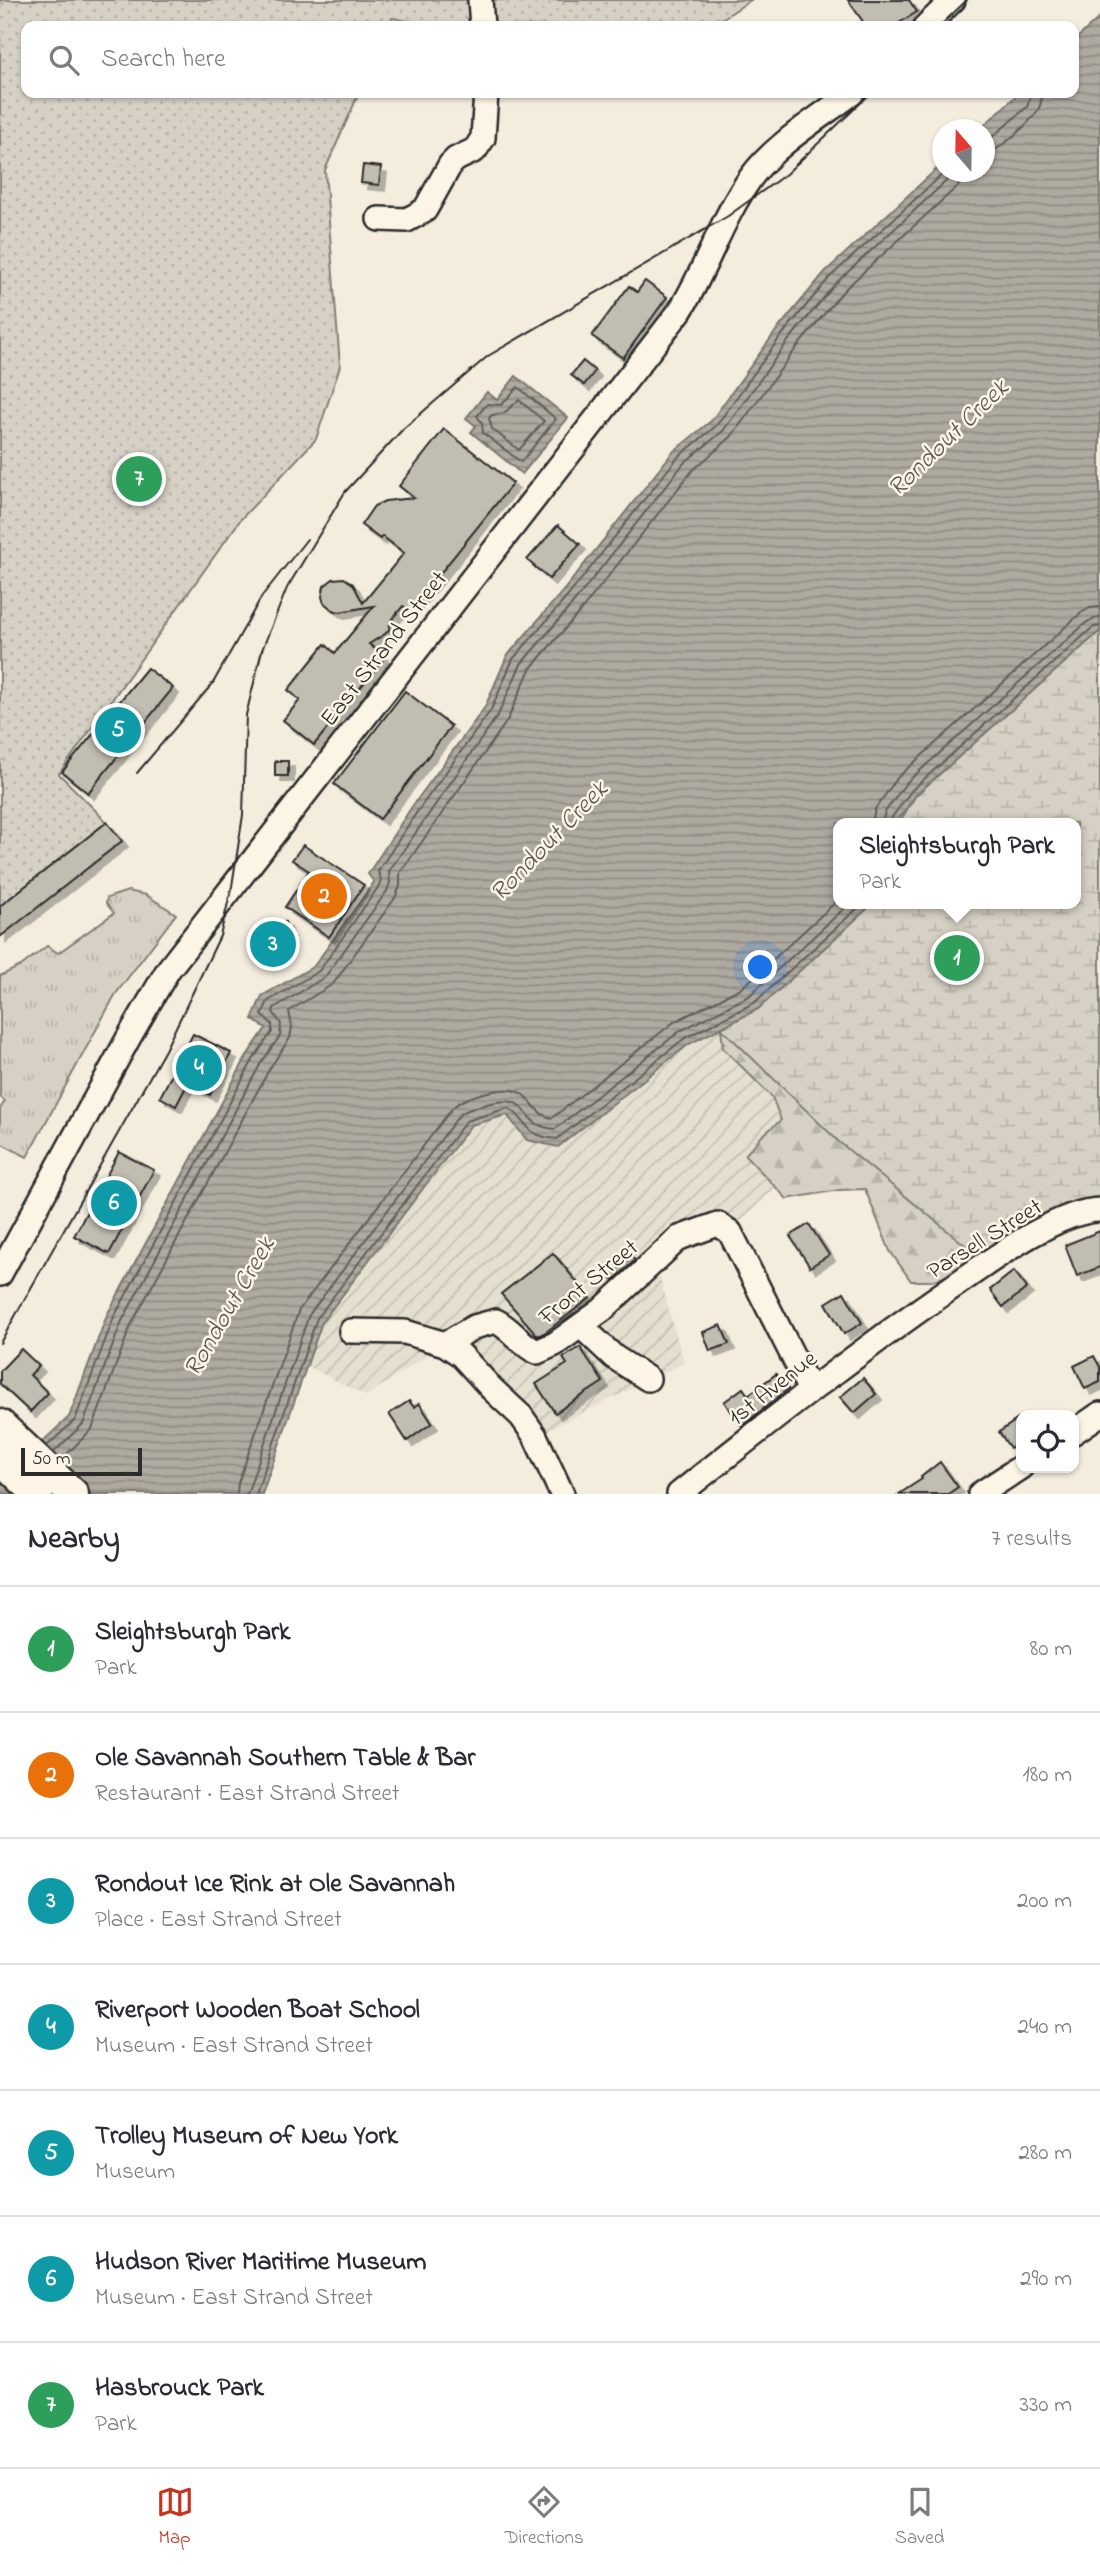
<!DOCTYPE html>
<meta charset="utf-8">
<style>
body{margin:0;font-family:"Indie Flower",sans-serif;background:#f2f2f3;color:#2b2b33}
.controls{position:absolute;right:21px;bottom:21px;display:grid;overflow:hidden;border-radius:14px;box-shadow:0 2px 5px #0004}
.controls button{width:63px;height:63px;display:grid;place-items:center;padding:0;border:0;border-bottom:2px solid #e1e1e2;background:#fff;color:#2b2b33;font:35px sans-serif}
.compass{position:absolute;left:932px;top:119px;width:63px;height:63px;border-radius:50%;background:#fff;box-shadow:0 2px 5px #0004;rotate:340deg}
.scale{position:absolute;left:21px;bottom:18px;width:121px;box-sizing:border-box;padding-left:7px;border:4px solid #2b2b2b;border-top:0;font-size:19px;line-height:24px;white-space:nowrap;color:#2b2b2b;-webkit-text-stroke:5px #fcf5e5;paint-order:stroke}
.you{position:absolute;left:761px;top:968px;width:24px;height:24px;margin:-18px;border:5px solid #fff;border-radius:50%;background:#1a73e8;box-shadow:0 0 0 10px #1a73e833}
.badge{display:grid;place-items:center;width:46px;height:46px;border-radius:50%;background:#c8321e;color:#fff;font-size:23px;font-weight:700}
.pin{position:absolute;translate:-50% -50%;border:4px solid #fff;box-shadow:0 2px 7px #0006}
.popup{position:absolute;left:833px;top:818px;width:248px;height:91px;box-sizing:border-box;display:grid;place-content:center;border-radius:14px;background:#fff;filter:drop-shadow(0 2px 5px #0005);font-size:23px;white-space:nowrap;color:#7c7c81}
.popup b{font-size:26px;color:#2b2b33}
.popup::after{content:'';position:absolute;left:50%;top:100%;margin-left:-14px;border:14px solid transparent;border-top-color:#fff}
.list{margin:0;padding:0;list-style:none}
h2{display:flex;justify-content:space-between;align-items:center;height:91px;margin:0;padding:0 28px;font-size:30px}
h2 small{font-size:23px;font-weight:400;color:#7c7c81}
.list li{display:grid;grid-template-columns:46px 1fr auto;gap:21px;align-items:center;box-sizing:border-box;height:126px;padding:0 28px;border-top:2px solid #e1e1e2}
.list b{display:block;font-size:26px;white-space:nowrap}
.list p{margin:0;font-size:23px;white-space:nowrap;color:#7c7c81}
.list em{font-size:23px;font-style:normal;color:#7c7c81}
.icon{flex:none;width:38px;height:38px;fill:none;stroke:currentColor;stroke-width:2;stroke-linecap:round;stroke-linejoin:round}
.map{position:relative;flex:none;width:1100px;height:1494px;overflow:hidden}
.search{position:absolute;background:#fff;box-shadow:0 2px 5px #0004;left:21px;right:21px;top:21px;height:77px;display:flex;align-items:center;gap:18px;box-sizing:border-box;padding:0 24px;border-radius:14px;color:#7c7c81;font-size:26px}
.sheet{height:973px;background:#fff}
nav{display:flex;justify-content:space-around;align-items:center;box-sizing:border-box;height:98px;border-top:2px solid #e1e1e2;background:#fff;font-size:19px;color:#7c7c81}
nav a{display:grid;justify-items:center;gap:4px}
nav .on{color:#c8321e}
.map>svg:first-child{display:block}
.industrial{fill:url(#industrial-furrows)}
.grass{fill:url(#grass-tufts);stroke:#807e78;stroke-width:2}
.forest{fill:url(#forest-firs);stroke:#807e78;stroke-width:2}
.wetland{fill:url(#wetland-marsh);stroke:#807e78;stroke-width:2}
.park{fill:url(#park-dots);stroke:#807e78;stroke-width:2}
.water{fill:url(#water-rules);stroke:#7a7771;stroke-width:2}
.lines{fill:none;stroke-linecap:round;stroke-linejoin:round}
.shore{stroke:#605e5a;stroke-width:2}
.building{fill:#c2bdb1;stroke:#2b2b2b;stroke-width:2;filter:url(#shadow)}
.minor-casing{stroke:#2b2b2b;stroke-width:28}
.major-casing{stroke:#2b2b2b;stroke-width:35}
.minor{stroke:#fcf5e5;stroke-width:23}
.major{stroke:#fcf5e5;stroke-width:30}
.tram{stroke:#2b2b2b;stroke-width:2}
.labels{text-anchor:middle;stroke-width:5;stroke-linejoin:round;paint-order:stroke}
.street-label{font-size:24px;fill:#2b2b2b;stroke:#fcf5e5}
.water-label{font-size:26px;font-style:italic;fill:#595754;stroke:#fcf5e5}
</style>
<div class="map">
<svg width="1100" height="1494" viewBox="0 0 1100 1494">
<defs>
<pattern id="industrial-furrows" width="10" height="10" patternUnits="userSpaceOnUse" patternTransform="scale(1.75)"><rect width="10" height="10" fill="#e5dfd0"/><path d="M-1 1l2-2M0 10L10 0M9 11l2-2" fill="none" stroke="#c5c0b3"/></pattern>
<pattern id="grass-tufts" width="24" height="20" patternUnits="userSpaceOnUse" patternTransform="scale(1.75)"><rect width="24" height="20" fill="#d6d1c4"/><path d="M3 7l-1-3M5 7V3M7 7l1-3M15 17l-1-3M17 17v-4M19 17l1-3" fill="none" stroke="#b8b4a9"/></pattern>
<pattern id="forest-firs" width="22" height="20" patternUnits="userSpaceOnUse" patternTransform="scale(1.75)"><rect width="22" height="20" fill="#d6d1c4"/><path d="M5 1l3.5 6h-7zM16 11l3.5 6h-7z" fill="#b8b4a9"/></pattern>
<pattern id="wetland-marsh" width="20" height="14" patternUnits="userSpaceOnUse" patternTransform="scale(1.75)"><rect width="20" height="14" fill="#d6d1c4"/><path d="M1 5h8M5 5V1M11 12h8M15 12V8" fill="none" stroke="#b8b4a9"/></pattern>
<pattern id="park-dots" width="8" height="8" patternUnits="userSpaceOnUse" patternTransform="scale(1.75)"><rect width="8" height="8" fill="#d6d1c4"/><path d="M2 2h.1M6 6h.1" fill="none" stroke="#b8b4a9" stroke-width="1.8" stroke-linecap="round"/></pattern>
<pattern id="water-rules" width="6" height="5" patternUnits="userSpaceOnUse" patternTransform="scale(1.75)"><rect width="6" height="5" fill="#afaaa0"/><path d="M0 2.5h6" fill="none" stroke="#8f8b83"/></pattern>
<filter id="shadow"><feDropShadow dx="6" dy="6" stdDeviation="0" flood-color="#0004"/></filter>
</defs>
<rect width="100%" height="100%" fill="#f4edde"/>
<filter id="ink" filterUnits="userSpaceOnUse"><feTurbulence type="fractalNoise" baseFrequency=".0143" numOctaves="2"/><feDisplacementMap in="SourceGraphic" scale="14" xChannelSelector="R" yChannelSelector="G"/><feConvolveMatrix kernelMatrix="1 2 1 2 8 2 1 2 1" color-interpolation-filters="sRGB"/></filter>
<g filter="url(#ink)">
<!-- industrial -->
<path class="industrial" d="M 721,1028 L 839,1142 L 781,1182 L 730,1232 L 718,1225 L 655,1260 L 684,1363 L 535,1436 L 445,1344 L 366,1396 L 307,1366 L 322,1322 L 471,1125 L 507,1115 L 527,1140 L 689,1044 Z"/>
<!-- grass -->
<path class="grass" d="M 128,891 L 146,895 L 176,914 L 115,995 L 27,1157 L 0,1143 L 0,1109 L 5,1101 L 0,1097 L 0,976 L 21,966 L 47,946 L 58,953 L 114,913 L 106,903 L 107,898 Z"/>
<!-- forest -->
<path class="forest" d="M 758,1009 L 987,1263 L 932,1281 L 911,1281 L 890,1251 L 865,1189 L 839,1190 L 787,1199 L 745,1155 L 762,1136 L 781,1120 L 772,1097 L 723,1048 L 721,1028 Z"/>
<!-- wetland -->
<path class="wetland" d="M 1100,631 L 1100,1210 L 987,1263 L 839,1142 L 721,1028 L 758,1009 L 869,907 L 870,904 L 1076,904 L 1076,823 L 899,823 L 916,795 Z"/>
<!-- park -->
<path class="park" d="M 0,0 L 751,0 L 711,26 L 436,26 L 392,18 L 388,26 L 26,26 L 26,93 L 359,93 L 325,170 L 340,366 L 316,439 L 241,519 L 59,774 L 107,822 L 0,906 Z"/>
<!-- water -->
<g class="water">
<path d="M 1100,17 L 1100,631 L 916,795 L 896,823 L 838,823 L 838,904 L 870,904 L 869,907 L 758,1009 L 689,1044 L 558,1147 L 527,1140 L 507,1115 L 471,1125 L 322,1322 L 262,1494 L 0,1494 L 0,1481 L 69,1417 L 107,1315 L 248,1054 L 266,1028 L 252,1019 L 262,996 L 314,966 L 374,882 L 368,874 L 411,808 L 485,707 L 507,656 L 563,591 L 673,452 L 711,421 L 776,331 L 825,272 L 942,164 L 942,172 L 984,172 L 984,130 L 980,129 L 1019,93 L 1074,93 L 1074,41 Z"/>
<path d="M 516,376 L 568,418 L 522,474 L 471,432 L 476,426 L 466,418 L 487,392 L 497,400 Z"/>
</g>
<g class="lines">
<!-- shore -->
<g class="shore">
<path d="M 984,144 L 1027,107 L 1032,93"/>
<path d="M 984,155 C 999,151 1030,123 1038,110 C 1041,104 1042,99 1042,93"/>
<path d="M 518,387 L 556,419 L 521,462 L 483,433 L 482,423 L 477,416 L 487,404 L 501,405 Z"/>
<path d="M 519,400 L 544,421 L 519,450 L 492,429 L 489,418 L 492,415 L 504,413 Z"/>
<path d="M 872,823 L 875,809 L 898,777 L 1081,613 L 1090,608 L 1100,607"/>
<path d="M 882,823 L 885,812 L 906,783 L 1087,622 L 1100,617"/>
<path d="M 891,823 L 892,817 L 912,790 L 1092,628 L 1100,626"/>
<path d="M 47,1446 L 75,1420 L 114,1317 L 254,1058 L 272,1032 L 272,1024 L 262,1015 L 268,1001 L 319,971 L 379,886 L 381,880 L 378,871 L 417,812 L 491,710 L 513,659 L 568,596 L 678,457 L 716,426 L 781,336 L 830,277 L 945,172"/>
<path d="M 53,1453 L 83,1424 L 122,1321 L 261,1063 L 280,1036 L 281,1024 L 273,1012 L 274,1008 L 325,977 L 387,891 L 390,883 L 389,871 L 498,715 L 521,664 L 575,601 L 684,463 L 723,431 L 788,341 L 836,283 L 956,172"/>
<path d="M 61,1460 L 92,1429 L 131,1325 L 270,1068 L 290,1038 L 292,1027 L 289,1011 L 333,984 L 395,898 L 400,886 L 400,873 L 507,721 L 530,669 L 583,608 L 692,471 L 731,437 L 797,347 L 844,290 L 960,184 L 968,172"/>
<path d="M 237,1494 L 238,1483 L 299,1310 L 453,1107 C 466,1096 507,1083 522,1094 C 534,1102 537,1116 552,1118 L 674,1022 L 743,987 L 838,900"/>
<path d="M 247,1494 L 309,1315 L 460,1114 C 468,1109 477,1107 487,1104 C 535,1091 515,1126 555,1129 L 680,1031 L 749,996 L 849,904"/>
<path d="M 256,1494 L 317,1318 L 466,1121 L 508,1108 C 531,1121 520,1135 557,1139 L 685,1038 L 754,1003 L 862,904"/>
</g>
</g>
<!-- building -->
<g class="building">
<path d="M 848,0 L 909,0 L 917,12 L 894,26 L 866,26 Z"/>
<path d="M 363,165 L 381,167 L 379,185 L 361,183 Z"/>
<path d="M 645,281 L 667,297 L 623,358 L 592,336 L 629,286 L 637,292 Z"/>
<path d="M 583,361 L 595,371 L 584,385 L 571,375 Z"/>
<path d="M 444,429 L 513,483 L 410,611 L 403,606 L 391,620 L 389,630 L 385,634 L 369,644 L 385,657 L 314,745 L 283,720 L 300,700 L 288,690 L 325,644 L 335,653 L 374,606 L 339,612 L 333,610 L 324,603 L 322,597 L 324,586 L 333,579 L 344,578 L 353,584 L 363,603 L 404,553 L 382,536 L 380,539 L 361,525 L 374,506 L 385,501 L 414,498 L 399,486 Z"/>
<path d="M 558,525 L 580,544 L 549,579 L 527,560 Z"/>
<path d="M 147,668 L 173,688 L 88,793 L 62,772 Z"/>
<path d="M 405,691 L 451,726 L 380,819 L 334,784 Z"/>
<rect x="275" y="761" width="13" height="15"/>
<path d="M 107,822 L 122,841 L 0,937 L 0,906 Z"/>
<path d="M 303,845 L 364,885 L 329,937 L 285,907 L 309,871 L 292,860 Z"/>
<path d="M 285,922 L 290,939 L 287,946 L 278,956 L 271,961 L 265,960 L 259,955 L 257,949 L 260,941 L 270,930 Z"/>
<path d="M 193,1034 L 231,1053 L 210,1095 L 188,1083 L 176,1106 L 160,1097 Z"/>
<path d="M 119,1152 L 154,1170 L 109,1254 L 74,1236 Z"/>
<path d="M 809,1224 L 829,1255 L 810,1267 L 790,1236 Z"/>
<path d="M 1100,1231 L 1100,1267 L 1077,1276 L 1065,1245 Z"/>
<path d="M 553,1253 L 590,1298 L 546,1332 L 538,1336 L 501,1294 Z"/>
<path d="M 631,1257 L 635,1260 L 614,1280 L 610,1276 Z"/>
<path d="M 1014,1271 L 1027,1288 L 1003,1307 L 990,1290 Z"/>
<path d="M 844,1292 L 862,1323 L 844,1334 L 826,1303 Z"/>
<path d="M 721,1325 L 729,1344 L 710,1351 L 703,1332 Z"/>
<path d="M 580,1347 L 603,1382 L 555,1413 L 536,1384 L 567,1364 L 563,1358 Z"/>
<path d="M 21,1349 L 39,1366 L 30,1375 L 48,1393 L 30,1412 L 0,1384 L 0,1371 Z"/>
<path d="M 1094,1356 L 1100,1367 L 1100,1382 L 1085,1389 L 1074,1366 Z"/>
<path d="M 776,1374 L 788,1389 L 742,1426 L 724,1402 L 743,1388 L 748,1395 Z"/>
<path d="M 863,1378 L 876,1394 L 854,1413 L 840,1397 Z"/>
<path d="M 409,1401 L 414,1407 L 419,1403 L 432,1423 L 407,1441 L 389,1414 Z"/>
<path d="M 1021,1417 L 1021,1441 L 1010,1448 L 999,1432 Z"/>
<path d="M 940,1462 L 958,1487 L 948,1494 L 899,1494 L 922,1479 L 921,1477 Z"/>
</g>
<g class="lines">
<defs>
<g id="minor">
<path d="M 480,0 L 482,26"/>
<path d="M 926,26 L 953,0"/>
<path d="M 379,219 L 407,220 L 425,210 L 450,165 L 456,159 L 475,150 L 483,138 L 486,93"/>
<path d="M 0,1274 L 129,1037 L 168,970 L 680,311 C 707,268 722,217 752,176 C 777,143 819,118 852,93"/>
<path d="M 581,1326 L 614,1357 L 648,1379"/>
<path d="M 351,1331 L 405,1332 L 445,1344 L 461,1355 L 492,1389 L 521,1416 L 535,1436 L 562,1494"/>
<path d="M 445,1344 L 474,1327 L 496,1321 C 512,1329 521,1345 537,1352 L 555,1344 L 602,1310 L 679,1238 L 718,1224 L 730,1232 L 810,1390"/>
<path d="M 1074,1432 L 1100,1414"/>
<path d="M 679,1494 C 768,1423 857,1353 951,1288 C 986,1264 1058,1210 1100,1210"/>
<path d="M 980,1494 L 1021,1467"/>
</g>
<g id="major">
<path d="M 0,1425 L 73,1494"/>
<path d="M 0,1458 L 38,1494"/>
</g>
</defs>
<!-- minor casing -->
<use href="#minor" class="minor-casing"/>
<!-- major casing -->
<use href="#major" class="major-casing"/>
<!-- minor -->
<use href="#minor" class="minor"/>
<!-- major -->
<use href="#major" class="major"/>
<!-- tram -->
<g class="tram">
<path d="M 940,26 L 967,0"/>
<path d="M 137,773 L 213,683 L 262,596 L 307,539"/>
<path d="M 0,1343 L 165,1050 L 220,936 L 232,886 L 243,815 L 246,715 L 262,650 L 287,588 L 345,492 L 404,428 L 488,356 L 728,216 L 786,174 L 871,93"/>
</g>
</g>
</g>
<g class="labels">
<!-- street labels -->
<g class="street-label">
<text transform="translate(383 648) rotate(-52)" y="8">East Strand Street</text>
<text transform="translate(984 1238) rotate(-32)" y="8">Parsell Street</text>
<text transform="translate(588 1281) rotate(-39)" y="8">Front Street</text>
<text transform="translate(772 1387) rotate(-38)" y="8">1st Avenue</text>
</g>
<!-- water labels -->
<g class="water-label">
<text transform="translate(947 437) rotate(-44)" y="9">Rondout Creek</text>
<text transform="translate(548 840) rotate(-46)" y="9">Rondout Creek</text>
<text transform="translate(228 1306) rotate(-60)" y="9">Rondout Creek</text>
</g>
</g>
</svg>
<div class="controls">
<button><svg class="icon" aria-label="locate" viewBox="0 0 24 24"><circle cx="12" cy="12" r="6"/><path d="M12 2v4M12 18v4M2 12h4M18 12h4"/></svg></button>
</div>
<svg class="compass" viewBox="-18 -18 36 36"><path d="M0-13l5 13h-10z" fill="#e53935"/><path d="M0 13l5-13h-10z" fill="#7c7c81"/></svg>
<div class="scale">50 m</div>
<div class="you"></div>
<div class="pin badge" style="left:957px;top:958px;background:#2e9e5b">1</div>
<div class="popup"><b>Sleightsburgh Park</b>Park</div>
<div class="pin badge" style="left:324px;top:896px;background:#e8710a">2</div>
<div class="pin badge" style="left:273px;top:944px;background:#0f9aa8">3</div>
<div class="pin badge" style="left:199px;top:1068px;background:#0f9aa8">4</div>
<div class="pin badge" style="left:118px;top:730px;background:#0f9aa8">5</div>
<div class="pin badge" style="left:114px;top:1203px;background:#0f9aa8">6</div>
<div class="pin badge" style="left:139px;top:479px;background:#2e9e5b">7</div>
<div class="search"><svg class="icon" aria-label="search" viewBox="0 0 24 24"><circle cx="10" cy="10" r="6"/><path d="M15 15l6 6"/></svg>Search here</div>
</div>
<section class="sheet">
<h2>Nearby<small>7 results</small></h2>
<ul class="list">
<li><span class="badge" style="background:#2e9e5b">1</span><div><b>Sleightsburgh Park</b><p>Park</p></div><em>80 m</em></li>
<li><span class="badge" style="background:#e8710a">2</span><div><b>Ole Savannah Southern Table &amp; Bar</b><p>Restaurant · East Strand Street</p></div><em>180 m</em></li>
<li><span class="badge" style="background:#0f9aa8">3</span><div><b>Rondout Ice Rink at Ole Savannah</b><p>Place · East Strand Street</p></div><em>200 m</em></li>
<li><span class="badge" style="background:#0f9aa8">4</span><div><b>Riverport Wooden Boat School</b><p>Museum · East Strand Street</p></div><em>240 m</em></li>
<li><span class="badge" style="background:#0f9aa8">5</span><div><b>Trolley Museum of New York</b><p>Museum</p></div><em>280 m</em></li>
<li><span class="badge" style="background:#0f9aa8">6</span><div><b>Hudson River Maritime Museum</b><p>Museum · East Strand Street</p></div><em>290 m</em></li>
<li><span class="badge" style="background:#2e9e5b">7</span><div><b>Hasbrouck Park</b><p>Park</p></div><em>330 m</em></li>
</ul>
</section>
<nav>
<a class="on"><svg class="icon" aria-label="map" viewBox="0 0 24 24"><path d="M3 6l6-2 6 2 6-2v14l-6 2-6-2-6 2zM9 4v14M15 6v14"/></svg>Map</a>
<a><svg class="icon" aria-label="directions" viewBox="0 0 24 24"><path d="M12 3l9 9-9 9-9-9zM9 14v-3h6M13 9l2 2-2 2"/></svg>Directions</a>
<a><svg class="icon" aria-label="saved" viewBox="0 0 24 24"><path d="M7 4h10v16l-5-4-5 4z"/></svg>Saved</a>
</nav>
